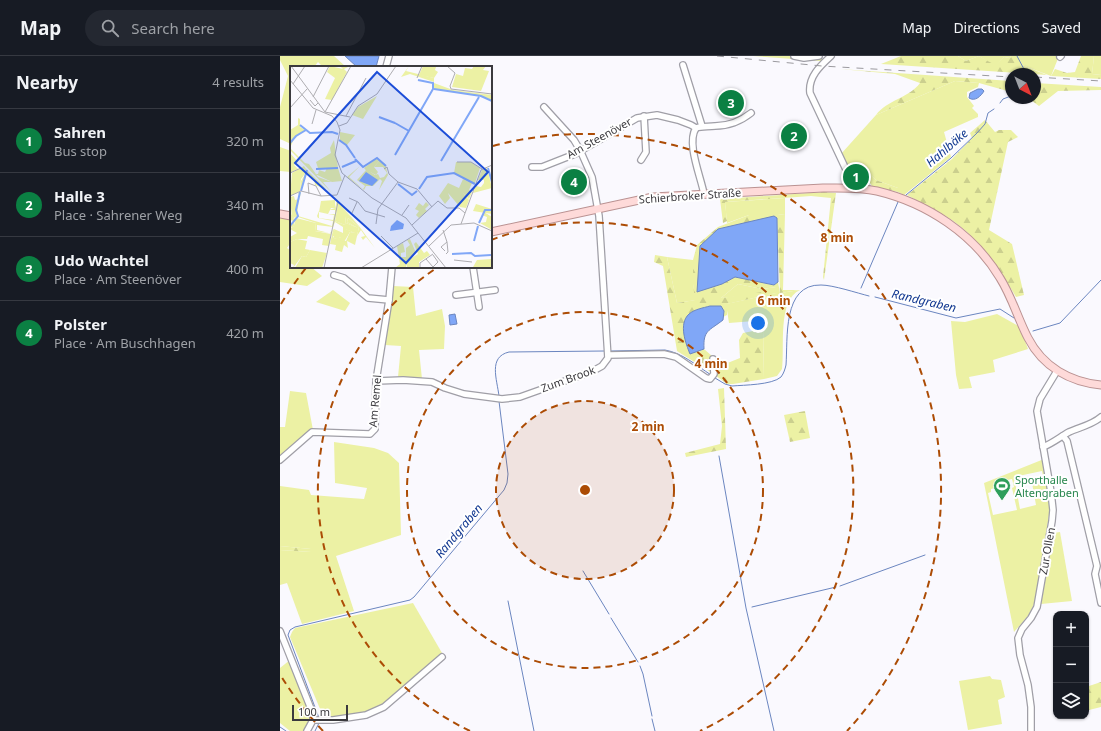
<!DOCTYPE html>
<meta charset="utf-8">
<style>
body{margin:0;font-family:"Noto Sans",sans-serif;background:#242831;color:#f1f3f6}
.controls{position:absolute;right:12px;bottom:12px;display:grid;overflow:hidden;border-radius:8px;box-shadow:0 1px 3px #0004}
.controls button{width:36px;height:36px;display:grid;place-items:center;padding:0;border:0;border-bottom:1px solid #363941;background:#171b24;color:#f1f3f6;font:20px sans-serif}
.compass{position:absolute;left:725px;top:12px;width:36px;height:36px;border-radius:50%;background:#171b24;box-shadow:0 1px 3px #0004;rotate:138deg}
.scale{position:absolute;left:12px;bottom:10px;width:56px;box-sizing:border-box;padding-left:4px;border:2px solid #3b3a3e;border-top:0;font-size:11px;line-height:14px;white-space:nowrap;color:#3b3a3e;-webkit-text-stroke:3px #fff;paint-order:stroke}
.you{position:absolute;left:478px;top:267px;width:14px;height:14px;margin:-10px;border:3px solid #fff;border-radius:50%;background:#1a73e8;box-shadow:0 0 0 6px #1a73e833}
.badge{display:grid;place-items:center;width:26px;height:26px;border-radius:50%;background:#0b8043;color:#fff;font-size:13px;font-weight:700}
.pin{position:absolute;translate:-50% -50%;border:2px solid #fff;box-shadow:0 1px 4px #0006}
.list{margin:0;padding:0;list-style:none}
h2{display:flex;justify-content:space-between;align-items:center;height:52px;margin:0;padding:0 16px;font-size:17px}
h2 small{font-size:13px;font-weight:400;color:#9ea1a6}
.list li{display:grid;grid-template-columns:26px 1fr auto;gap:12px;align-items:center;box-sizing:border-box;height:64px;padding:0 16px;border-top:1px solid #363941}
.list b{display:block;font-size:15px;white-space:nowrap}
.list p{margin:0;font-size:13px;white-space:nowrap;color:#9ea1a6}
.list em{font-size:13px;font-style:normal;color:#9ea1a6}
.icon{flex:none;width:22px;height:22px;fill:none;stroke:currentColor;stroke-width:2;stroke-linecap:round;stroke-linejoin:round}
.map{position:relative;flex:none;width:821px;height:675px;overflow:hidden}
header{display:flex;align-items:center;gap:24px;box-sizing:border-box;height:56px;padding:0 20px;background:#171b24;border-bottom:1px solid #363941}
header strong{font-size:19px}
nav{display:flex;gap:22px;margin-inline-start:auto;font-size:14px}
.search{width:280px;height:36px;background:#242831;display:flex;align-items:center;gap:10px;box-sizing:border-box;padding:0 14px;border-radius:22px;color:#9ea1a6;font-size:15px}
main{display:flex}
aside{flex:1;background:#171b24}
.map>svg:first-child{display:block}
.green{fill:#ecf1a4;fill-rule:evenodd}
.forest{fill:url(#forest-firs)}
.water{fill:#80a7f7;stroke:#6b86c0}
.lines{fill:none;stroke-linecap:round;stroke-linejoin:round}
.stream{stroke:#6b86c0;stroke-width:1}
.minor-casing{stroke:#a09fa7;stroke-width:8}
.major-casing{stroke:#ba9292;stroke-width:9}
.minor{stroke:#fff;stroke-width:5.5}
.major{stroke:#fedad9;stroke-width:7}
.rail{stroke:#9b9a9f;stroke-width:1;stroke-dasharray:7 7;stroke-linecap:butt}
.ring{fill:none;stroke:#ac4c05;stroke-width:2;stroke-dasharray:7 5}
.labels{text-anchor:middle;stroke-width:4;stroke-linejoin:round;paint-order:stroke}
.street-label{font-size:11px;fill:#3b3a3e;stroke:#fff}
.leisure-label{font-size:11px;fill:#27864d;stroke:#fff;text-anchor:start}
.water-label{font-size:12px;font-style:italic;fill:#123891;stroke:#fff}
.inset-river{fill:none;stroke:#80a7f7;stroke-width:2}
.inset-road{fill:none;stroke:#aeadb1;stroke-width:1}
.view{fill:#1d4ed8;fill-opacity:0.15;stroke:#1d4ed8;stroke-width:2}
.inset-edge{fill:none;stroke:#3b3a3e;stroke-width:2}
.centre{fill:#ac4c05;stroke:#fff;stroke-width:2}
.ring-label{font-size:12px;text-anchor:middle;font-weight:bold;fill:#ac4c05;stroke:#fff;stroke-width:4;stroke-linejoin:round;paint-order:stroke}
</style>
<header>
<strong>Map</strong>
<div class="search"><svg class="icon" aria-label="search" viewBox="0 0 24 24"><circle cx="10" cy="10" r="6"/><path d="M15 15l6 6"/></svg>Search here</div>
<nav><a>Map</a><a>Directions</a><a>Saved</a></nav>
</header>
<main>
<aside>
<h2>Nearby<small>4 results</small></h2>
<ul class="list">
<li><span class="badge">1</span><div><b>Sahren</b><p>Bus stop</p></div><em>320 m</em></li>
<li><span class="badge">2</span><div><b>Halle 3</b><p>Place · Sahrener Weg</p></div><em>340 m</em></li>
<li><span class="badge">3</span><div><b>Udo Wachtel</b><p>Place · Am Steenöver</p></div><em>400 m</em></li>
<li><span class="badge">4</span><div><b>Polster</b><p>Place · Am Buschhagen</p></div><em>420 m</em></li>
</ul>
</aside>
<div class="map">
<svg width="821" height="675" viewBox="0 0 821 675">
<defs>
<pattern id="forest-firs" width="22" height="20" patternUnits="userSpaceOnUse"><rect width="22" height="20" fill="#ecf1a4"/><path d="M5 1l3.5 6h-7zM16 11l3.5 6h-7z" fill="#cbcf8e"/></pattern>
</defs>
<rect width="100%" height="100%" fill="#faf9fe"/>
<!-- green -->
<g class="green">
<path d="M 0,0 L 54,0 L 66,11 L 43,11 L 38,6 L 34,11 L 11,11 L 11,88 L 0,83 L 0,51 L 8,20 L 0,4 Z"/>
<path d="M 678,0 L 731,0 L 730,2 L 724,1 L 715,10 L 699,0 L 686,5 Z"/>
<path d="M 738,0 L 779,0 L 771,20 L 742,9 Z"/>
<path d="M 814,0 L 821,0 L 821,19 L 812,18 Z"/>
<path d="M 675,25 L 699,27 L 698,31 L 687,36 L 687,41 L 694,50 L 692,52 L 698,58 L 698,61 L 664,76 L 671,101 L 624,139 L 618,136 L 618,132 L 596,124 L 586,115 L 573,118 L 561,98 L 596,59 Z"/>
<path d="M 0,91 L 11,95 L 11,116 L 0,115 Z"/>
<path d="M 505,142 L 505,158 L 498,159 L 469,159 L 447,167 L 445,146 Z"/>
<path d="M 0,162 L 11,164 L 11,186 L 7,192 L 11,195 L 11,211 L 31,211 L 42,220 L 27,230 L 0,226 Z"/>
<path d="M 387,201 L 413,204 L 413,228 L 416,244 L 397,247 Z"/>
<path d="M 498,226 L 500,237 L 520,234 C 497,244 505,292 502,313 L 497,320 L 484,323 L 483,273 L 475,274 L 474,265 L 449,267 L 446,248 L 496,237 L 441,242 L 458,228 L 482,233 L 496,231 L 496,228 Z"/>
<path d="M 113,230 L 133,231 L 136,260 L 162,253 L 165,270 L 164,293 L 139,294 L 142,323 L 118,321 L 121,290 L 105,289 Z"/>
<path d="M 53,234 L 70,247 L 65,255 L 36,246 Z"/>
<path d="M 717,258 L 740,271 L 748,293 L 713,304 L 715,316 L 689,321 L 692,332 L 679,333 L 676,319 L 671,265 L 685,266 Z"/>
<path d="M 10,335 L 26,337 L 33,374 L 0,399 L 0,371 L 5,371 Z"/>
<path d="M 54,386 L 94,392 L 108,397 L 119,407 L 121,479 L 56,500 L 74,555 L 22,568 L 7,527 L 0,529 L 0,494 L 31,496 L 31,493 L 0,490 L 0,430 L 29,434 L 31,439 L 84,443 L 87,432 L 55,427 Z"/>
<path d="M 764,403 L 769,437 L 769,459 L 755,546 L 748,560 L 734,576 L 704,427 ZM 762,415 L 764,425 L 752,427 L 756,449 L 740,453 L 734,421 ZM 732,423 L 734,431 L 732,432 L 737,454 L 713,459 L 708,437 L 711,436 L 711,433 L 719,431 L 718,426 Z"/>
<path d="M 780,476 L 792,545 L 761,548 L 773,477 Z"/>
<path d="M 133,547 L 162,597 L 161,600 L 104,649 L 84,658 L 59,661 L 43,660 L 10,581 L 12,576 L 15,572 Z"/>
<path d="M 10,604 L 30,659 L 30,664 L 25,675 L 10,675 L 0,667 L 0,612 Z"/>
<path d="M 710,620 L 712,623 L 721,624 L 725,641 L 718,644 L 722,668 L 688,674 L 679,625 Z"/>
</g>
<!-- forest -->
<g class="forest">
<path d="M 473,0 L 513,0 L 513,2 L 544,3 L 541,5 Z"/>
<path d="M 621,0 L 678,0 L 686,5 L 699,0 L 715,9 L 724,1 L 730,2 L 731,0 L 738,0 L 742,9 L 767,19 L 601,8 Z"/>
<path d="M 801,0 L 814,0 L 812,18 L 821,19 L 821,23 L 771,20 L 775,13 L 787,17 L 795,16 Z"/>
<path d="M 560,13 L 731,25 L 731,36 L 699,27 L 675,25 L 596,59 C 607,44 629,42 640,27 L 615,18 Z"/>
<path d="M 755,27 L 821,31 L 821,34 L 778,35 L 759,50 L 748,42 L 755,42 Z"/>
<path d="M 705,64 L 715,76 L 719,74 L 731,74 L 738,81 L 728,86 L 709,174 L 732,188 L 744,239 L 736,241 C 723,218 708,196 688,177 C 671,161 648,150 627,139 L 672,103 L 692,82 L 690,77 Z"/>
<path d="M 586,115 L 596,124 L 618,132 L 618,136 L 592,130 L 588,124 L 582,120 Z"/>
<path d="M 544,136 L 556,137 L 544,224 L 543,221 L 551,142 L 531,140 L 445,146 L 447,165 L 443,167 L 440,143 Z"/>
<path d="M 493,156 L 498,159 L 505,158 L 503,234 L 520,234 L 500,237 L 497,162 L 494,160 L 442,228 L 455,221 L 493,229 L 496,228 L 496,231 L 482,233 L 458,228 L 441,242 L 496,234 L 496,237 L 447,248 L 447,259 L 443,261 L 444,255 L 430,250 L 418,296 L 424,293 L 432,300 L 432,317 L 397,295 L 383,210 L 374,206 L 375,199 L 387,201 L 397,247 L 415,244 L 413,228 L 413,204 L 417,189 L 438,171 L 469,159 Z"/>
<path d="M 483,273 L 484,323 L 453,328 L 447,328 L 435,319 L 435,305 L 445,308 L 460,302 L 459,284 L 463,277 Z"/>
<path d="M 444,332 L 446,393 L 406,401 L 405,397 L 440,388 L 442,370 L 438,333 Z"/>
<path d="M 525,355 L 530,382 L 510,386 L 504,359 Z"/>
<path d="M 0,490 L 31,493 L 31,496 L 0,494 Z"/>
<path d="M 821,626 L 821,651 L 809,654 L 806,631 Z"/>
</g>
<!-- water -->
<g class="water">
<path d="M 65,0 L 99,0 L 96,11 L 77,11 Z"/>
<path d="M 698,33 L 702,33 L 704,35 C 701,40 695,46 689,42 L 690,37 Z"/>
<path d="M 494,160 L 497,162 L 498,226 L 494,229 L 455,221 L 442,228 L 417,236 L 420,190 L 438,173 Z"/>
<path d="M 430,250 L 441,250 L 444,255 L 443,264 C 429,275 423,274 424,293 L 410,298 C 406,288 398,268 409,258 C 415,253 423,252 430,250 Z"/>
<path d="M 175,258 L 177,268 L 170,269 L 169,259 Z"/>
</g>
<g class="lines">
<!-- stream -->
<g class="stream">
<path d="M 737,0 L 745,15"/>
<path d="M 720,47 L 723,43 L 731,40"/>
<path d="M 626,139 L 671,102 L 697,77 L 705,68 L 708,57 L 714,53"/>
<path d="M 581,232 L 618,146"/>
<path d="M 595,241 L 676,262 L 720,253 L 734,262"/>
<path d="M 753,275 L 780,267 L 821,224"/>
<path d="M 331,295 L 385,294 C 402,297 416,309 431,319"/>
<path d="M 435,322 L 445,328 L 452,330 C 464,329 492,329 501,321 C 504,317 505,313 506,309 C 508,283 502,228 541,229 C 553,229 577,237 589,240"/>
<path d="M 219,340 C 217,323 208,301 229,296 L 325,295"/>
<path d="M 439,400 L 466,552 L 494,675"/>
<path d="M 303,515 L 329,558"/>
<path d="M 560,530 L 645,499"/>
<path d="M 228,545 L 254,675"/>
<path d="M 472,551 L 556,531"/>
<path d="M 331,562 L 358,606"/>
<path d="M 360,610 L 363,618 L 372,660"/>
<path d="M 39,662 L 8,579 L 10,574 L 15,571 L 130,544 L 134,541 L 224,434 L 227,427 L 228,418 L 219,345"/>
<path d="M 372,663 L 375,675"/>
<path d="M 0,671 L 6,675"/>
<path d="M 35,675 L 39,667"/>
</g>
<defs>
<g id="minor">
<path d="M 514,0 L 524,2 L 539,0"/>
<path d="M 551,0 C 540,10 528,21 530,37 L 570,122 L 571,132"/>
<path d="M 780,1 L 781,0"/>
<path d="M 403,9 L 422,70"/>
<path d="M 106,11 L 109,0"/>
<path d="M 416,72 C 406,87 421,121 424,138"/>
<path d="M 361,104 L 366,96 L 364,60"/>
<path d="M 252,111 L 262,111 L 295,98 L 357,62 L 377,59 L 398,64 L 411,69 L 416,72 C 422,70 428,71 435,70 C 448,70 461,65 471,57"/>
<path d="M 193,211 L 199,251"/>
<path d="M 54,219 L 64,222 L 88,242 L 109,244"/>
<path d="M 176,239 L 215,234"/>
<path d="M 328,299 L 384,298 L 396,301 L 426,322 L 430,323 L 434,318 L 433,303"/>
<path d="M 96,325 L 123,324 L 152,326 L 165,332 L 184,338 L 222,343 L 240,341 L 313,315 L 322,310 L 328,302 L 319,160 L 312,121 L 300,94 L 294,84 L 264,51"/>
<path d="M 783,380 L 787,385 L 817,510 L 815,518 L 821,547"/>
<path d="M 763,391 C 773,387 780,381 789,376 C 800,371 812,369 821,361"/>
<path d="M 0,404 L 32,376 L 90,378 L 95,373 L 96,325 L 109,244 L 112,211"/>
<path d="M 0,575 L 33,658 L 33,664 L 27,675"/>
<path d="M 33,664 L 53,664 L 86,659 L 104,651 L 162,601"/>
<path d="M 751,675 L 751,651 L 748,629 L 740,599 L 738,582 L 742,573 L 751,562 L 757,551 L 772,465 L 773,454 L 771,436 L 757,355 L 760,343 L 777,315"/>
</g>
<g id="major">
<path d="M 0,158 L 11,160"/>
<path d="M 211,176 L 373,141 L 543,132 C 561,132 580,131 597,135 C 647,147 694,178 720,222 C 732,241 738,263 748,282 C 763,311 790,326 821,329"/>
</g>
</defs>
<!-- minor casing -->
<use href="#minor" class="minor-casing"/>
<!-- major casing -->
<use href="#major" class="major-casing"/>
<!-- minor -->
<use href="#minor" class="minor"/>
<!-- major -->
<use href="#major" class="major"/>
<!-- rail -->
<g class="rail">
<path d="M 437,0 L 542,10 L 731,21"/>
<path d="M 755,21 L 821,25"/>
</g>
</g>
<!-- distance rings -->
<circle cx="305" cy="434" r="89" fill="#ac4c05" fill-opacity=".12"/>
<g class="ring">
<circle cx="305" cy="434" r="89"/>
<circle cx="305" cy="434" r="178"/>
<path d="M190 675A267 267 0 0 1 158 211M211 184A267 267 0 0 1 420 675"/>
<path d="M43 675A356 356 0 0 1 1 620M1 248A356 356 0 0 1 26 212M213 90A356 356 0 0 1 567 675"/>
</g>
<!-- icons -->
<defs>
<symbol id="stadium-pin" viewBox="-11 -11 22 30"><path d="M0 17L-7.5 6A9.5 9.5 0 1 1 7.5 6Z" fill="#2e9e5b" stroke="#fff"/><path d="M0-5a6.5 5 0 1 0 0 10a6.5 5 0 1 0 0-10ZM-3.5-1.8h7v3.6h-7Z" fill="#fff"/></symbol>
</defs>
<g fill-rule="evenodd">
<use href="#stadium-pin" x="712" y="420" width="20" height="27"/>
</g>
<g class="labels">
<!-- street labels -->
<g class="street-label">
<text transform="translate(319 82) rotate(-29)" y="4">Am Steenöver</text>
<text transform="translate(410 140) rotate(-4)" y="4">Schierbroker Straße</text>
<text transform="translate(288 323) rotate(-20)" y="4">Zum Brook</text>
<text transform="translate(95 345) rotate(-85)" y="4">Am Remel</text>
<text transform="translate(767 495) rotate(-80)" y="4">Zur Ollen</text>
</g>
<!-- leisure labels -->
<g class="leisure-label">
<text x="735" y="428">Sporthalle<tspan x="735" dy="13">Altengraben</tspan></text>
</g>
<!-- water labels -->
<g class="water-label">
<text transform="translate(667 92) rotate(-41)" y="4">Hahlbäke</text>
<text transform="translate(644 245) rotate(13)" y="4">Randgraben</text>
<text transform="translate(179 475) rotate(-50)" y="4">Randgraben</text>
</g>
</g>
<!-- overview -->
<g transform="translate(10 10)">
<rect width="202" height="202" fill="#faf9fe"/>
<path d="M 40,0 L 53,3 L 50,0 L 60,0 L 54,3 L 57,6 L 42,34 L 35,33 L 45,12 L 37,6 ZM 133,0 L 146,1 L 145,4 L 148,6 L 144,12 L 129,9 ZM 184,0 L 196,0 L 193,4 L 199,5 L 191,25 L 162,21 L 166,8 L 173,10 L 175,2 L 182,3 ZM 144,17 L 163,24 L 202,29 L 202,34 L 191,30 L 143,23 ZM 87,30 L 73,53 L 62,49 L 68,41 ZM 8,52 L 10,53 L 10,61 L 15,64 L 0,76 L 0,64 L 8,59 ZM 50,66 L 65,69 L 57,79 L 50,75 ZM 0,87 L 8,96 L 4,99 L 8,103 L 0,107 ZM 86,93 L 90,94 L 84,101 L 88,106 L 86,109 L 78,105 L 86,110 L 82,110 L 74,102 ZM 166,96 L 181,96 L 190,102 L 185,117 L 182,117 L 179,124 L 182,126 L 179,133 L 172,126 L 179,134 L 176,142 L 170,141 L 158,127 L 160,132 L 155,138 L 149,130 L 158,117 L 169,122 L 173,113 L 181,117 L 164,107 ZM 14,100 L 17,105 L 11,113 L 10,125 L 0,130 L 2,107 ZM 37,102 L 48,102 L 52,115 L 42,116 L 25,108 L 28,108 L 29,104 L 35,106 ZM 197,102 L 202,122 L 183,127 L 186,120 L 191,121 L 194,117 L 194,114 L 188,114 L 192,104 ZM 4,130 L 5,134 L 9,133 L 7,150 L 2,153 L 0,131 ZM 31,135 L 45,134 L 45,142 L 41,142 L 38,148 L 29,146 ZM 136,136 L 139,139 L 135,143 L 137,145 L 129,152 L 126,149 L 129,145 L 125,143 L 129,137 L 133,140 ZM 48,137 L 62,152 L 53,149 L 56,150 L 55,159 L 45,155 ZM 186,138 L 202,143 L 202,148 L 183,145 ZM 6,152 L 26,157 L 25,165 L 41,168 L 39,180 L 32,179 L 33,173 L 18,170 L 17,173 L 7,173 L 0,176 L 0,171 L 7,167 L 0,163 L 4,160 ZM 58,152 L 69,161 L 65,179 L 57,175 L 58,182 L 54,179 L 52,186 L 45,184 L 46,179 L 40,178 L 43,164 L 52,167 L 51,172 L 43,170 L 44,172 L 56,175 L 60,166 L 65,167 L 55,163 L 56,157 L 68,162 L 57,156 ZM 120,173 L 126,187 L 117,195 L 128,188 L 124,178 L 126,176 L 134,187 L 137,185 L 140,189 L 129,196 L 129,202 L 117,202 L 116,196 L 116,202 L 105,202 L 110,198 L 107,180 L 113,177 L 115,186 L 111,187 L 111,191 L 116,191 L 116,182 L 120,179 L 117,174 ZM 20,184 L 37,187 L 32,202 L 5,202 L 12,190 L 16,191 ZM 202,193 L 201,202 L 183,201 L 187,194 Z" fill="#ecf1a4"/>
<path d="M 119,0 L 116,5 L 144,12 L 144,16 L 120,8 L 111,11 ZM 12,65 L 4,73 L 0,82 L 15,97 L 19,98 L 28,111 L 42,116 L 33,116 L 42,127 L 0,84 L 0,76 L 1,74 ZM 44,74 L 48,102 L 28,102 L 26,96 L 41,87 L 40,82 ZM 90,94 L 95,98 L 98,109 L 89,124 L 92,115 L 90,113 L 83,120 L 76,120 L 74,124 L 57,111 L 70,100 L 59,111 L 73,123 L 75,120 L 67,114 L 76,104 L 74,102 L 85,109 L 88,108 L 90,112 L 94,111 L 97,107 L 93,101 L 84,101 ZM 14,101 L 36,123 L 25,119 L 24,113 L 17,108 L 10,125 L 11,115 L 17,105 ZM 11,126 L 10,131 L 6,144 L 8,150 L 42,160 L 43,155 L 28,152 L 27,150 L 29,145 L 29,152 L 43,154 L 44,149 L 38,148 L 45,148 L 45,144 L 39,144 L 45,142 L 47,134 L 43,130 L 69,160 L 85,182 L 76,171 L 73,174 L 71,171 L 75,170 L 71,164 L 67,170 L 69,161 L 58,152 L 57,156 L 68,162 L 56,157 L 56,163 L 65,167 L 60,166 L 54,176 L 44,172 L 44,169 L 51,172 L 51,168 L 43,164 L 41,168 L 40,167 L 44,163 L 53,167 L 53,161 L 45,156 L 43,161 L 27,159 L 27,164 L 39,167 L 25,165 L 26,157 L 8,151 L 4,157 L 5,160 L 0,162 L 3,155 L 1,154 L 0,146 L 4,153 L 7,150 L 6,144 L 10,129 L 8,127 ZM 48,137 L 61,151 L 51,147 L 56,150 L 55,159 L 45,155 ZM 194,146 L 202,151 L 202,164 L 190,157 L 196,156 L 197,151 L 192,149 ZM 7,173 L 17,175 L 15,183 L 20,184 L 16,191 L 12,190 L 3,202 L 4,199 L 0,197 L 0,176 Z" fill="#ecf1a4" fill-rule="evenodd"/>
<path d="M 76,106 L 88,114 L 82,120 L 69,115 ZM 107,154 L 114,158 L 113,163 L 100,165 L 101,160 Z" fill="#80a7f7"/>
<path class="inset-river" d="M 144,23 L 191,30 L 202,35M 89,51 L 105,57M 105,57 L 119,65M 10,59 L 20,67 L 42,66 L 48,68M 49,74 L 56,79 L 65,92M 0,77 L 6,70 L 16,64M 105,89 L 143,23 L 143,17 L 128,14M 65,93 L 73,101 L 87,92 L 96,100M 151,95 L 189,31M 52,101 L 66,95M 198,102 L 202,116M 26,103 L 48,102M 108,118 L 122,129 L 127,125M 129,123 L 137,111 L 164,107 L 185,118M 11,125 L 17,104M 189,157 L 195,144 L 202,144M 0,160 L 8,150 L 6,144 L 10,126M 184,175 L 188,160M 162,188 L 181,187 L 185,190 L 201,189"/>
<path class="inset-road" d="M 1,0 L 35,46 L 60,51M 157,0 L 165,7 L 160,20 L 161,23 L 202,28M 127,12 L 132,0M 0,14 L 23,42 L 42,50 L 47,56 L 50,64 L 45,89 L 52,107 L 82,132 L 116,152 L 156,202M 3,18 L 15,0M 23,31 L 39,0M 20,34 L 25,40 L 28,37M 0,42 L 17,23M 35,46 L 61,0M 56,50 L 76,12M 22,58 L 26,44M 49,60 L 57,57 L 68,40 L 87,28 L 106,0M 167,96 L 181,96 L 192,103M 94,103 L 97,101 L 99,108 L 108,116M 0,107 L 11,102M 0,113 L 0,129M 19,128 L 18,117 L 26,120 L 31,130M 0,130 L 11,125 L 31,130 L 47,129 L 55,109M 59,132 L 68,136 L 75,145 L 95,151M 62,147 L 67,136M 112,149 L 119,139M 86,158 L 88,143 L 108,116 L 127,123 L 142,141M 171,158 L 191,104 L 202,99M 122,159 L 148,135 L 157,142 L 169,142 L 175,147M 153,164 L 157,176 L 151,181 L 155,185M 91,170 L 103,182M 139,180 L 161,159 L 184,157 L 202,165M 156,188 L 158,186 L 157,176M 136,193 L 143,201 L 148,196 L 143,189M 164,194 L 182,196M 34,202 L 48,136 L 42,130M 71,202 L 128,167M 130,202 L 130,197 L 143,188"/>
<path class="view" d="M 87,6 L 198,106 L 116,197 L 5,97 Z"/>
<rect width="202" height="202" class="inset-edge"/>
</g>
<circle cx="305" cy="434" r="6" class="centre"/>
<g class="ring-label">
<text x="557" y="186">8 min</text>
<text x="494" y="249">6 min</text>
<text x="431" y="312">4 min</text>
<text x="368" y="375">2 min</text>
</g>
</svg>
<div class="controls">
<button>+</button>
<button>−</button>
<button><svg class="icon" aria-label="layers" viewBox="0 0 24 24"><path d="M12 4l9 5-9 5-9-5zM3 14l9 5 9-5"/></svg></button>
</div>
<svg class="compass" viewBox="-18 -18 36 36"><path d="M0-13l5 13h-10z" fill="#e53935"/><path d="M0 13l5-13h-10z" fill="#9ea1a6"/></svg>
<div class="scale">100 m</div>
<div class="you"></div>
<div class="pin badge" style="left:576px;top:121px">1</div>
<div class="pin badge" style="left:514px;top:80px">2</div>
<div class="pin badge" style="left:451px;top:47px">3</div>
<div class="pin badge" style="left:294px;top:126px">4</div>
</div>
</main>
